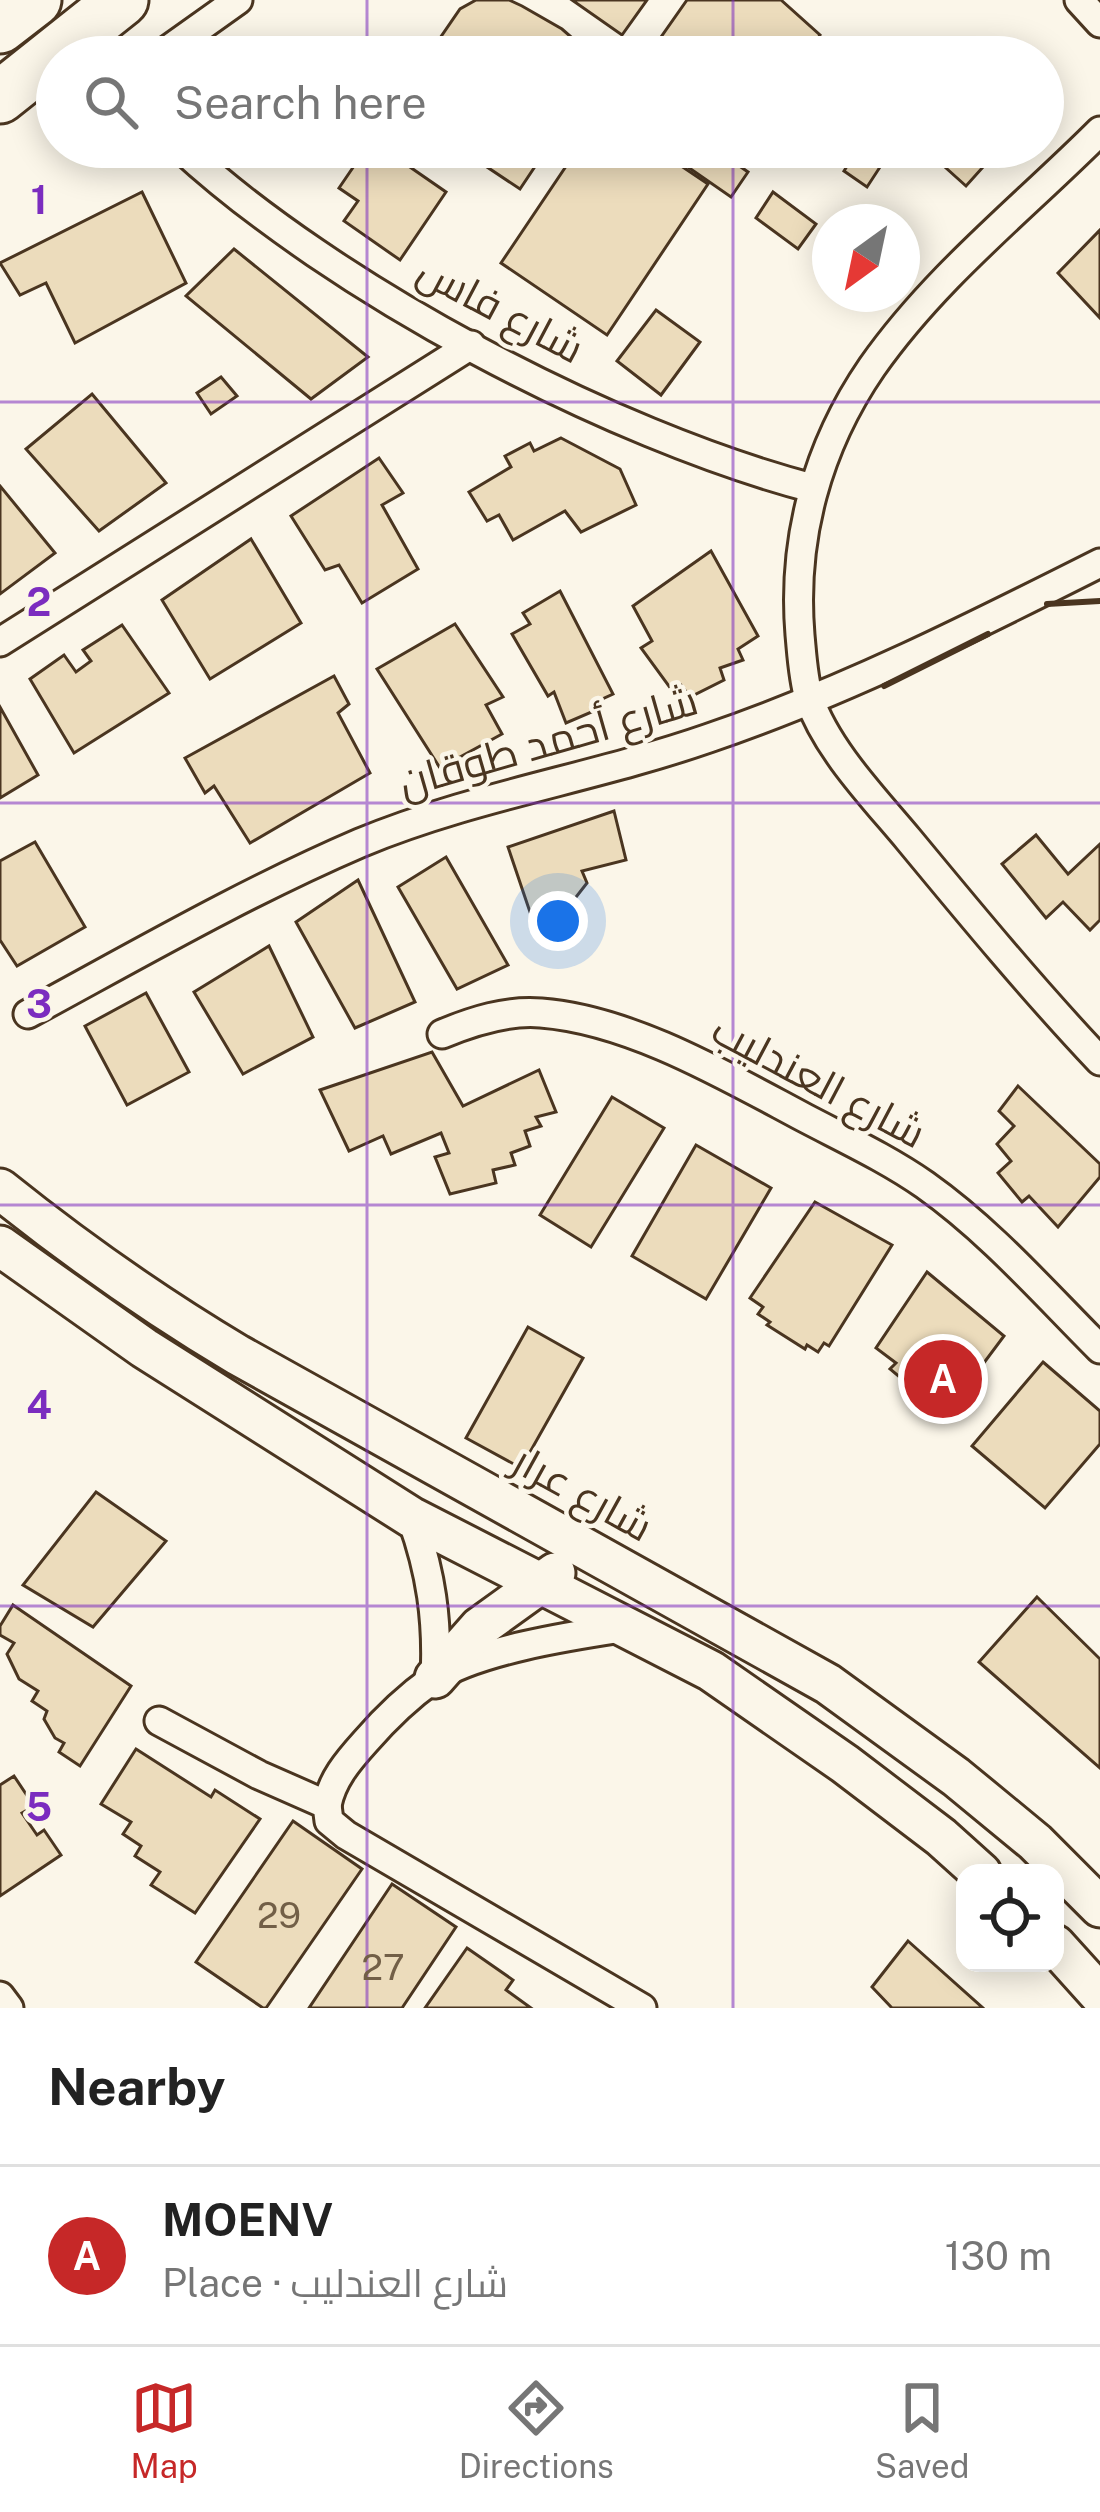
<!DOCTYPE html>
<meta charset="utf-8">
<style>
body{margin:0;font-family:"Public Sans",Cairo,sans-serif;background:#f6f6f6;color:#222}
.controls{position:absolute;right:36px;bottom:36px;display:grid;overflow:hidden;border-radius:24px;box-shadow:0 6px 30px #0003}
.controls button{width:108px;height:108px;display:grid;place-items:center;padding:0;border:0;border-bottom:3px solid #e0e0e0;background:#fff;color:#222;font:60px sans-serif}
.compass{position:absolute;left:812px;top:204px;width:108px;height:108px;border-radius:50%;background:#fff;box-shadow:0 6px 30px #0003;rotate:213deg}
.you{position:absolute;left:558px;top:921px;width:42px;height:42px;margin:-30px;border:9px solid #fff;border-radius:50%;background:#1a73e8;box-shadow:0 0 0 18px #1a73e833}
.badge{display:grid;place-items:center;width:78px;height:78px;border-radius:50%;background:#c62828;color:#fff;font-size:39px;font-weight:700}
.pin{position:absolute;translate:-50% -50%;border:6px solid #fff;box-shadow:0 3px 12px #0006}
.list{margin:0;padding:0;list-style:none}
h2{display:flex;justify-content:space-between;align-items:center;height:156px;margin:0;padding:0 48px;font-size:51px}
h2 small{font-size:39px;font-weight:400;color:#767676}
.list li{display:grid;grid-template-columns:78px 1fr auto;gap:36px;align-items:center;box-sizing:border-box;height:180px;padding:0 48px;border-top:3px solid #e0e0e0}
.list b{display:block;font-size:45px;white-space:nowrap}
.list p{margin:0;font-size:39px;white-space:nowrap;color:#767676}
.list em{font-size:39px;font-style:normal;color:#767676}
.icon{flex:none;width:66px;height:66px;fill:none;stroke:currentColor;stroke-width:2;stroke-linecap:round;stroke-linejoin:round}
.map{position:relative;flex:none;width:1100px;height:2008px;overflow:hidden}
.search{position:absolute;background:#fff;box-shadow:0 6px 30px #0003;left:36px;right:36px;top:36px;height:132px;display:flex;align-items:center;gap:30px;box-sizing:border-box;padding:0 42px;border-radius:66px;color:#767676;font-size:45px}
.sheet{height:336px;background:#fff}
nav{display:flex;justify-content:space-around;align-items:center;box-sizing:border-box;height:168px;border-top:3px solid #e0e0e0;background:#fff;font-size:33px;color:#767676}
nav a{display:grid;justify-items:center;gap:6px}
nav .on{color:#c62828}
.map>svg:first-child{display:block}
.building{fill:#ecdcbc;stroke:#4a3520;stroke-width:3}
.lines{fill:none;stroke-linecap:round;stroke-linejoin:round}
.street-casing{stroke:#4a3520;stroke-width:33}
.secondary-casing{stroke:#4a3520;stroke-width:45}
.highway-casing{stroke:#4a3520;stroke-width:57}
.street{stroke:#fbf6e9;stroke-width:27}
.secondary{stroke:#fbf6e9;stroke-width:39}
.highway{stroke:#fbf6e9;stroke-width:51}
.wall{stroke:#4a3520;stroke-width:6}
.grid{fill:none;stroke:#7b2cbf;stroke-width:3;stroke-opacity:0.55}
.labels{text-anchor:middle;stroke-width:9;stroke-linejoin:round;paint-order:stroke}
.number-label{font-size:36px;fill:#725f47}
.street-label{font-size:42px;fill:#4a3520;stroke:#fbf6e9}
.grid-label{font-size:39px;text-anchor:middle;font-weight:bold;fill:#7b2cbf;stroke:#fbf6e9;stroke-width:9;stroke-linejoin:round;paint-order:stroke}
</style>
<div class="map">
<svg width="1100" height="2008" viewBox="0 0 1100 2008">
<rect width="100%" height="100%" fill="#fbf6e9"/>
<!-- building -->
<g class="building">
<path d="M 476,0 L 509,0 L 522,6 L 562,29 L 594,57 L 427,57 L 460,9 Z"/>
<path d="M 572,0 L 647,0 L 622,35 Z"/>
<path d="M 687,0 L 781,0 L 820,35 L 805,57 L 647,57 Z"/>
<path d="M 367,147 L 381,147 L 446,192 L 400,260 L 344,221 L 358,201 L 339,188 Z"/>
<path d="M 457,147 L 548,147 L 520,189 Z"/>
<path d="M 579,147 L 653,147 L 708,184 L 607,335 L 501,263 Z"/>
<path d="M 659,147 L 712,147 L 748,172 L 731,197 Z"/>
<path d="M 859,147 L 867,147 L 882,164 L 867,187 L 844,171 Z"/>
<path d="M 966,147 L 1001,147 L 966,186 L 946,168 Z"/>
<path d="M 142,192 L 186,283 L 75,343 L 46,283 L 20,295 L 0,263 Z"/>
<path d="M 773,192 L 816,224 L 798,249 L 756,218 Z"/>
<path d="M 1100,230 L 1100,318 L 1058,273 Z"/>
<path d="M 234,249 L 368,357 L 311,399 L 186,296 Z"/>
<path d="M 656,310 L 700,342 L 661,395 L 617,361 Z"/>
<path d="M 221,377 L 237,396 L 211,414 L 197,393 Z"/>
<path d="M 92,394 L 166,483 L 99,531 L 26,449 Z"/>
<path d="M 561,438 L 620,469 L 636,505 L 581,532 L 565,511 L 513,540 L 499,515 L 487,521 L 469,492 L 511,467 L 505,456 L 530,443 L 534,451 Z"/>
<path d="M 379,458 L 403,493 L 382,505 L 418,569 L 362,603 L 339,565 L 325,570 L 291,516 Z"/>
<path d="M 0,486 L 55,553 L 0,594 Z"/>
<path d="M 251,539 L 301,623 L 210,679 L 162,600 Z"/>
<path d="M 711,551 L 758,636 L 738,649 L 743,660 L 720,668 L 724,680 L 690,697 L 681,685 L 671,689 L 641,648 L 652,641 L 633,606 Z"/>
<path d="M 560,591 L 613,694 L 598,701 L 601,708 L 566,723 L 554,692 L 548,696 L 512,634 L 530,624 L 523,613 Z"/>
<path d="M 455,624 L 503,697 L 486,705 L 502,734 L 440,768 L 377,669 Z"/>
<path d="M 122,625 L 169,693 L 74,753 L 30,679 L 64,655 L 76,672 L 91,661 L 83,650 Z"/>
<path d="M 334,676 L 349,704 L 338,713 L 370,773 L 250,843 L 214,786 L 205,793 L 185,758 Z"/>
<path d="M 0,707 L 38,775 L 0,798 Z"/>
<path d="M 614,811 L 626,860 L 582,871 L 587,883 L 566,910 L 532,918 L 508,847 Z"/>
<path d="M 1036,835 L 1068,874 L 1100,844 L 1100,920 L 1090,930 L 1063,902 L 1046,918 L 1002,864 Z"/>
<path d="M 35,842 L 85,927 L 17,966 L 0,940 L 0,861 Z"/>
<path d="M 446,857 L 508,965 L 457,989 L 398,887 Z"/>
<path d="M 358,880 L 415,1002 L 355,1028 L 296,922 Z"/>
<path d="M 269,946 L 313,1037 L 243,1074 L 194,992 Z"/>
<path d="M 146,993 L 189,1072 L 127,1105 L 85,1026 Z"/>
<path d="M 432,1052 L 463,1106 L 539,1070 L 556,1112 L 536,1117 L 541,1126 L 525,1131 L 530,1146 L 511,1153 L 515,1165 L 493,1170 L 496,1183 L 450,1194 L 435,1157 L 449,1153 L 441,1133 L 391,1154 L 383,1136 L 349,1151 L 320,1090 Z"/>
<path d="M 1018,1086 L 1100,1164 L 1100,1177 L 1058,1227 L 1029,1196 L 1022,1202 L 998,1173 L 1011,1161 L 997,1144 L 1014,1126 L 999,1111 Z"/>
<path d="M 612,1097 L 664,1128 L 591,1247 L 540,1215 Z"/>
<path d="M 696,1145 L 771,1188 L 706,1299 L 632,1256 Z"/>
<path d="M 815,1202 L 892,1245 L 829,1346 L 824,1343 L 818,1352 L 807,1345 L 805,1349 L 767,1325 L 770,1322 L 758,1314 L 763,1307 L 750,1298 Z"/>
<path d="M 927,1272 L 1004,1336 L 945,1415 L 890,1369 L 896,1363 L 876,1348 Z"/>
<path d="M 528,1327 L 583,1358 L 521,1468 L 466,1438 Z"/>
<path d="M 1043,1362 L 1100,1411 L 1100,1444 L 1045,1508 L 972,1446 Z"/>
<path d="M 96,1492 L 166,1541 L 93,1627 L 23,1585 Z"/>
<path d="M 1037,1597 L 1100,1659 L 1100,1768 L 979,1662 Z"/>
<path d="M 13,1605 L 131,1686 L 80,1766 L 59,1752 L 64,1743 L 55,1738 L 44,1719 L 47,1711 L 32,1701 L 38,1691 L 19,1679 L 7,1654 L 14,1643 L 0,1635 L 0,1626 Z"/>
<path d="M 136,1749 L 211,1797 L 215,1790 L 260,1819 L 195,1913 L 151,1885 L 160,1872 L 135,1856 L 141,1846 L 123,1834 L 131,1822 L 101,1804 Z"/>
<path d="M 14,1776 L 34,1806 L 22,1813 L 37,1835 L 44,1830 L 61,1855 L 0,1896 L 0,1785 Z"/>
<path d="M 293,1821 L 362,1869 L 266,2008 L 263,2008 L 196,1962 Z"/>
<path d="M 392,1884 L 456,1927 L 402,2008 L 309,2008 Z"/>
<path d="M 908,1941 L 983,2008 L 892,2008 L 872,1987 Z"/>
<path d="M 467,1948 L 513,1980 L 506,1990 L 531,2008 L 425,2008 Z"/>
</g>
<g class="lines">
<defs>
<g id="street">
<path d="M 1079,0 L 1100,23"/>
<path d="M 158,57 L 238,0"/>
<path d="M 1100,131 C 1022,209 936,276 872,367 C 817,447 792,539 800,635 C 802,656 803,678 809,698 C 827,750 874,798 909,840 C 971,915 1033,990 1100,1061"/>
<path d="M 180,147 C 334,289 610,435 812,488"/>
<path d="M 0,642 L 471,345"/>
<path d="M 28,1014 C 137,955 246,892 360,843 C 473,796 594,778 709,738 C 844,692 973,627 1100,563"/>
<path d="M 442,1034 C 473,1021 507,1010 541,1013 C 631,1020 726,1076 805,1118 C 845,1139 888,1159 925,1185 C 990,1231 1044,1293 1100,1349"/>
<path d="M 411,1517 C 431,1571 438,1621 435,1678"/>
<path d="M 159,1721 L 259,1775 L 327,1805 L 329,1821 L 346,1835 L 642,2008"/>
<path d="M 327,1805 C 332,1780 347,1762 365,1742 C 384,1720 409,1696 433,1679 C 478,1650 569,1636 622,1628"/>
<path d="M 0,1996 L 9,2008"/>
</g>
<g id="secondary">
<path d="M 0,1189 C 76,1250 154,1305 238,1355 L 828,1684 L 956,1777 L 1035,1842 L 1100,1907"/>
<path d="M 0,1246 L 144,1348 L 411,1517 L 711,1671 L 845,1764 L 941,1837 L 981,1873"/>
<path d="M 435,1678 L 480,1627 L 555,1573"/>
<path d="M 1055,1945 L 1100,1995"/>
</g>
<g id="highway">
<path d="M 0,27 L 35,0"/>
<path d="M 0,97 L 122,0"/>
</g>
</defs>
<!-- street casing -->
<use href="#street" class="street-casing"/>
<!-- secondary casing -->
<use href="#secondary" class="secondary-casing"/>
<!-- highway casing -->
<use href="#highway" class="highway-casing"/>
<!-- street -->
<use href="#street" class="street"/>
<!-- secondary -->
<use href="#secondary" class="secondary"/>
<!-- highway -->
<use href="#highway" class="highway"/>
<!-- wall -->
<g class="wall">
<path d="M 1047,604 L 1100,601"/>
<path d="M 884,686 L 988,634"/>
</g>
</g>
<!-- grid -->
<path class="grid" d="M 367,0 L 367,57M 733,0 L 733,57M 367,147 L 367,2008M 733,147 L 733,2008M 0,402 L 1100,402M 0,803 L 1100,803M 0,1205 L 1100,1205M 0,1606 L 1100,1606"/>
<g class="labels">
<!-- number labels -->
<g class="number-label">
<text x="279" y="1928">29</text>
<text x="383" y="1980">27</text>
</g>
<!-- street labels -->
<g class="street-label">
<text transform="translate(501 309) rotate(28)" y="15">شارع فاس</text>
<text transform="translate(548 741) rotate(-16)" y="15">شارع أحمد طوقان</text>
<text transform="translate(819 1081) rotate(28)" y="15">شارع العندليب</text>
<text transform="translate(583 1493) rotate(29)" y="15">شارع عرار</text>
</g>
</g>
<g class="grid-label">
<text x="39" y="214">1</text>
<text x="39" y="616">2</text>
<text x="39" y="1018">3</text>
<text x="39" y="1419">4</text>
<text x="39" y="1821">5</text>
</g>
</svg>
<div class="controls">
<button><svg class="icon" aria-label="locate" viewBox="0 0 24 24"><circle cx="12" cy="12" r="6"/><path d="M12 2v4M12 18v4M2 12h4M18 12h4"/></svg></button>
</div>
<svg class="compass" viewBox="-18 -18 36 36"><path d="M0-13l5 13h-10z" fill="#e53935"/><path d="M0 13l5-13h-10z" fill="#767676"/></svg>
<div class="you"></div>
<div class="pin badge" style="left:943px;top:1379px">A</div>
<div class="search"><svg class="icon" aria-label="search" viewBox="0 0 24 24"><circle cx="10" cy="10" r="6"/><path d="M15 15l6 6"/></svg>Search here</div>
</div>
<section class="sheet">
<h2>Nearby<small></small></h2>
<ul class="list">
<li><span class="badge">A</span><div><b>MOENV</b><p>Place · شارع العندليب</p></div><em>130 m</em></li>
</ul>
</section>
<nav>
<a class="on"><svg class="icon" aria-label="map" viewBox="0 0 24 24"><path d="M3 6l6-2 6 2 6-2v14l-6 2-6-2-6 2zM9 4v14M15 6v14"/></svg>Map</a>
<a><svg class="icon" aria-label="directions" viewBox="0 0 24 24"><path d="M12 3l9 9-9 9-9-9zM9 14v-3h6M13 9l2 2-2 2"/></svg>Directions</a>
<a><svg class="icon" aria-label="saved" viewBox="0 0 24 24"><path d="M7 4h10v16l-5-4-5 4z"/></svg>Saved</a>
</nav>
